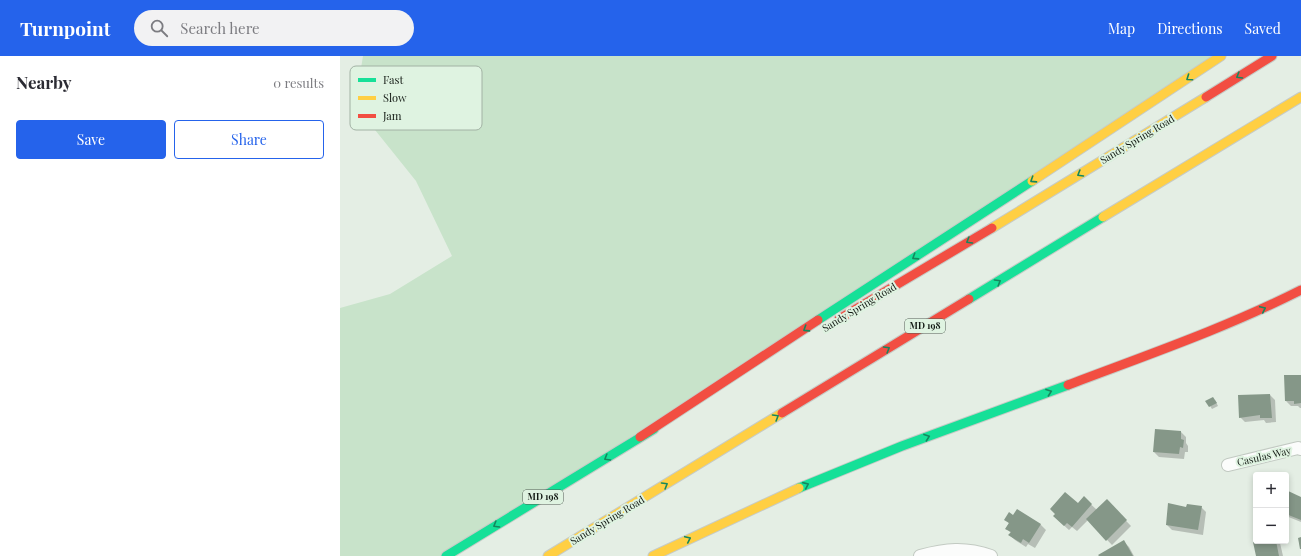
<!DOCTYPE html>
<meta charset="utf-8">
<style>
body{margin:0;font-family:"Playfair Display",serif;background:#f2f2f3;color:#2b2b33}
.controls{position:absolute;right:12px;bottom:12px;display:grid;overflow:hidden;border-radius:4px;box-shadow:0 2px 6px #0003}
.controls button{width:36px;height:36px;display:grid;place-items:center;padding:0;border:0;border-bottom:1px solid #e1e1e2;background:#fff;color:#2b2b33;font:20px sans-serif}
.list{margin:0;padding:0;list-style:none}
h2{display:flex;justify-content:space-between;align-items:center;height:52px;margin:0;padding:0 16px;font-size:17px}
h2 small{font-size:13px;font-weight:400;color:#7c7c81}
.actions{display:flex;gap:8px;padding:12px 16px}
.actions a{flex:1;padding:9px 0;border:1px solid #2563eb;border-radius:4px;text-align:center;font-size:14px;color:#2563eb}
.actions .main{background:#2563eb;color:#fff}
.icon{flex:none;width:22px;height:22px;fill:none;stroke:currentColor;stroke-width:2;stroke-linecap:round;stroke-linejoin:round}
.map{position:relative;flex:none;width:961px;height:500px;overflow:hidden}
header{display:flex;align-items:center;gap:24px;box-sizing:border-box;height:56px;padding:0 20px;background:#2563eb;color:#fff}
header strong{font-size:19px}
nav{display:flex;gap:22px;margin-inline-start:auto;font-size:14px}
.search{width:280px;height:36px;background:#f2f2f3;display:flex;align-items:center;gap:10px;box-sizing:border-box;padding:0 14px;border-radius:22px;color:#7c7c81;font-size:15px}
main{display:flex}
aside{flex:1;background:#fff}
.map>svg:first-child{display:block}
.green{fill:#c8e3ca}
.shadow{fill:#0003}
.building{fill:#859788}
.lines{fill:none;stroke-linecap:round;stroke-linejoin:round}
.street-casing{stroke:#c2cac2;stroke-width:14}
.fast-casing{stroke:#c6cbc6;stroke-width:11}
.slow-casing{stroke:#c6cbc6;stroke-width:11}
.jam-casing{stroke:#c6cbc6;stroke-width:11}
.street{stroke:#fbfcfb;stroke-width:12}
.fast{stroke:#16e098;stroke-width:9}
.slow{stroke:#ffcf43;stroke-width:9}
.jam{stroke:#f24e42;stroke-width:9}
.oneway{stroke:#15875d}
.labels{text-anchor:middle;stroke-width:4;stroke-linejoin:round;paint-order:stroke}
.shield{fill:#dff3e1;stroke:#505b52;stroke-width:1}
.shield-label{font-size:9px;font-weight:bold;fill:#131a14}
.street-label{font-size:10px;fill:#131a14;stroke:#dff3e1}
.key{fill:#dff3e1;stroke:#a2b2a4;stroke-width:1}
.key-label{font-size:11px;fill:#131a14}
</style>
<header>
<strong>Turnpoint</strong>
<div class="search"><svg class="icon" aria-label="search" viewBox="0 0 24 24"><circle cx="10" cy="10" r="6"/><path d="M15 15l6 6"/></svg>Search here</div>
<nav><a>Map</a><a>Directions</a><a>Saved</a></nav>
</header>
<main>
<aside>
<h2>Nearby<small>0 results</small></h2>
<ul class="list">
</ul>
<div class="actions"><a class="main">Save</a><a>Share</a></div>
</aside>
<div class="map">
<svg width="961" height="500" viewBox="0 0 961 500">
<rect width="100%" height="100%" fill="#e4eee4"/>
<!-- green -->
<path class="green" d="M 23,0 L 881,0 L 106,500 L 0,500 L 0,252 L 50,238 L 112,200 L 76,125 L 15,49 Z"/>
<!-- shadow -->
<g class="shadow">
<path d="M 961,320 L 961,352 L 960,352 L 958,350 L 951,350 L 946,345 Z"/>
<path d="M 930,339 L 935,344 L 936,366 L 926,367 L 924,364 L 905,366 L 900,361 Z"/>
<path d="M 875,344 L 878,350 L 872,353 L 867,345 Z"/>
<path d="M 841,376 L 846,381 L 846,387 L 848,390 L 848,396 L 845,396 L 844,403 L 819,401 L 814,396 Z"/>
<path d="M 946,435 L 961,442 L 961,466 L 946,460 Z"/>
<path d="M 744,442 L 757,454 L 767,445 L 791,470 L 772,489 L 748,464 L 737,475 L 732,471 L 729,474 L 719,465 Z"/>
<path d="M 861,451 L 866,456 L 863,479 L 832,474 L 827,469 L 847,452 Z"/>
<path d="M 677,454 L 701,469 L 706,474 L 695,492 L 688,488 L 686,491 L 675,484 L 670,479 L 671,477 L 666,472 L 669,467 L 666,464 L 674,460 Z"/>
<path d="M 920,485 L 938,485 L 940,487 L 943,500 L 917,500 Z"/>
<path d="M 784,486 L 789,491 L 794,500 L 760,500 Z"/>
</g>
<!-- building -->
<g class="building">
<path d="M 944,319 L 961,319 L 961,347 L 954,348 L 954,345 L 945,345 Z"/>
<path d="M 930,338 L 932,362 L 920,362 L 920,359 L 899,362 L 898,339 Z"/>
<path d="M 873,341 L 877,347 L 869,351 L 865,345 Z"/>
<path d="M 815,373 L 841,375 L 841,383 L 844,384 L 843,392 L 840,391 L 839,398 L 813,396 Z"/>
<path d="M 946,434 L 961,441 L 961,464 L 946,458 Z"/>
<path d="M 725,436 L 738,447 L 744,440 L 752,448 L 732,471 L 727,467 L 724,470 L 713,460 L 715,458 L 710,453 Z"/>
<path d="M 767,443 L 787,464 L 766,485 L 746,463 Z"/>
<path d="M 828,447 L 846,451 L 847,448 L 862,450 L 858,474 L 826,469 Z"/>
<path d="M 677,453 L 701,468 L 689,487 L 683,483 L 681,487 L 668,479 L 671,476 L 665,473 L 669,467 L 664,464 L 669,456 L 673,459 Z"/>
<path d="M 961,481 L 961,493 L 960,493 L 958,482 Z"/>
<path d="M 784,484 L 793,500 L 759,500 L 758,499 Z"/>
<path d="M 916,485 L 936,485 L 939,500 L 916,500 L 913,486 Z"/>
</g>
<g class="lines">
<defs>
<g id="street">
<path d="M 888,409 L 958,392 L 961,393"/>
<path d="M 580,500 C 606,493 625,491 651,500"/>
</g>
<g id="fast">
<path d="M 629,243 L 763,161"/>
<path d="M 478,264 L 692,125"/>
<path d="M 459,432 L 562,390 L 728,329"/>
<path d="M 106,500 L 314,373"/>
</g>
<g id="slow">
<path d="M 692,125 L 881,0"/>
<path d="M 763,161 L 961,41"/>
<path d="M 652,172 L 866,41"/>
<path d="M 208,500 L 442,357"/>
<path d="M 313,500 L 459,432"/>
</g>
<g id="jam">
<path d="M 866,41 L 932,0"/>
<path d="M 499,263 L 652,172"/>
<path d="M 728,329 C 807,299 886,272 961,234"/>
<path d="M 442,357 L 629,243"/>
<path d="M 300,381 L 478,264"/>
</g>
</defs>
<!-- street casing -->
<use href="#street" class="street-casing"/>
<!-- fast casing -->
<use href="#fast" class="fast-casing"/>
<!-- slow casing -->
<use href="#slow" class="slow-casing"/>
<!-- jam casing -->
<use href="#jam" class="jam-casing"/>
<!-- street -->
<use href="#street" class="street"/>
<!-- fast -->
<use href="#fast" class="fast"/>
<!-- slow -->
<use href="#slow" class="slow"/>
<!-- jam -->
<use href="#jam" class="jam"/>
</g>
<!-- one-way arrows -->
<defs><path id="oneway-chevron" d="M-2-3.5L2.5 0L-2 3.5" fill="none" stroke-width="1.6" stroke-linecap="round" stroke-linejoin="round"/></defs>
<g class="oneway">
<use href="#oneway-chevron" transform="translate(899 20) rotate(149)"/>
<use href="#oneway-chevron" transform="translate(849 22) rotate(145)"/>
<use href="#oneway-chevron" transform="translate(740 118) rotate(149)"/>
<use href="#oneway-chevron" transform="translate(693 124) rotate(147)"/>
<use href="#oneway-chevron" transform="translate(629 185) rotate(149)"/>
<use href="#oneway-chevron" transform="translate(575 201) rotate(147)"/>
<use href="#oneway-chevron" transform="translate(658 226) rotate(-31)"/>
<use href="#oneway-chevron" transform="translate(923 253) rotate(-25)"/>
<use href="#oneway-chevron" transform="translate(466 273) rotate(147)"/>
<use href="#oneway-chevron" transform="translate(547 293) rotate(-31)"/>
<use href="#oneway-chevron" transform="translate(709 336) rotate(-20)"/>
<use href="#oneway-chevron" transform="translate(436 361) rotate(-31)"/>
<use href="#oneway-chevron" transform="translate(587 381) rotate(-20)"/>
<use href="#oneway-chevron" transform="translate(267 402) rotate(149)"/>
<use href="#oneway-chevron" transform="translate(325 429) rotate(-31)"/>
<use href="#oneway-chevron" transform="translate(466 429) rotate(-24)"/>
<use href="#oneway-chevron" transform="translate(156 469) rotate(149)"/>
<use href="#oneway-chevron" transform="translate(348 483) rotate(-25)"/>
</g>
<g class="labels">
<!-- shield labels -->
<g class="shield">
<rect x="565" y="263" width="40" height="14" rx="3"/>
<rect x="183" y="434" width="40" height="14" rx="3"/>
</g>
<g class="shield-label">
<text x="585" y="273">MD 198</text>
<text x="203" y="444">MD 198</text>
</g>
<!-- street labels -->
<g class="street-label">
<text transform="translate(797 83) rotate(-31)" y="4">Sandy Spring Road</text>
<text transform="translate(519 251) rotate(-31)" y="4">Sandy Spring Road</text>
<text transform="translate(924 400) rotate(-13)" y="4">Casulas Way</text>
<text transform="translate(267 464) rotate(-31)" y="4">Sandy Spring Road</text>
</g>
</g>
<!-- legend -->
<rect x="10" y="10" width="132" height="64" rx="6" class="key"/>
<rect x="18" y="22" width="18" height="4" fill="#16e098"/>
<rect x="18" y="40" width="18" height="4" fill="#ffcf43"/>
<rect x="18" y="58" width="18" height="4" fill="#f24e42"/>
<g class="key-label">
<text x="43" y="28">Fast</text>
<text x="43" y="46">Slow</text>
<text x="43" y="64">Jam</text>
</g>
</svg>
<div class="controls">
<button>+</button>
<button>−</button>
</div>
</div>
</main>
